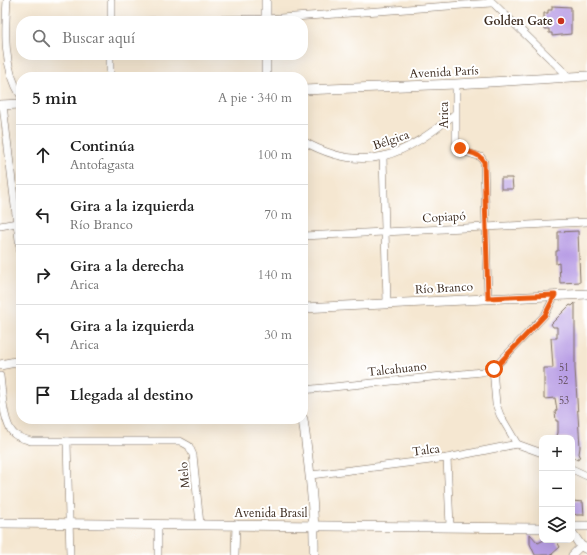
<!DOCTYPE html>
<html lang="es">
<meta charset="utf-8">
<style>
body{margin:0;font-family:Cardo,serif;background:#f2f2f2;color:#222}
.controls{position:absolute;right:12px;bottom:12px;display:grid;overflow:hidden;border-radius:8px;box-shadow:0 4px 16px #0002}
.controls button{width:36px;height:36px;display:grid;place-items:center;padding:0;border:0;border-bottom:1px solid #e0e0e0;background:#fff;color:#222;font:20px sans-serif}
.stop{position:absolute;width:12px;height:12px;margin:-9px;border:3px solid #ea580c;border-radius:50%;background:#fff}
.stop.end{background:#ea580c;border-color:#fff;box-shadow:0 1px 4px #0008}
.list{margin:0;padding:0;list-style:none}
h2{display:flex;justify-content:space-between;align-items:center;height:52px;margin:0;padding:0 16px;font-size:17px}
h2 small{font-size:13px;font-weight:400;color:#767676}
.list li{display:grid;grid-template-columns:26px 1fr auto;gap:12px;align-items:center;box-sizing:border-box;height:60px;padding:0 16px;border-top:1px solid #e0e0e0}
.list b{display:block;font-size:15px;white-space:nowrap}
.list p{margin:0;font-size:13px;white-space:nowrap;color:#767676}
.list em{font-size:13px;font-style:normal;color:#767676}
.icon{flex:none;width:22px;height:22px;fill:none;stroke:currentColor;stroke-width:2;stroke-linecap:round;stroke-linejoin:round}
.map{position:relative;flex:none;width:587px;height:555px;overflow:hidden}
.search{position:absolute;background:#fff;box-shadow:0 4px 16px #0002;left:16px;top:16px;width:292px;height:44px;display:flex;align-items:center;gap:10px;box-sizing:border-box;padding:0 14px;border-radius:16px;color:#767676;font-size:15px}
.panel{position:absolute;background:#fff;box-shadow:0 4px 16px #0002;left:16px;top:72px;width:292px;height:352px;border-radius:16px}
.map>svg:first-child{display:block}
.building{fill:#b99fe5}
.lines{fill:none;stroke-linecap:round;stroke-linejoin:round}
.minor-casing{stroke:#7c6c5d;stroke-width:8}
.tertiary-casing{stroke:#7c6c5d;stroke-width:10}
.minor{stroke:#fff;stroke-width:7}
.tertiary{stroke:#fff;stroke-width:9}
.route{stroke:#ea580c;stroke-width:5}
.poi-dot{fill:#c8321e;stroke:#fff;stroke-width:1.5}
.labels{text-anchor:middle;stroke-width:4;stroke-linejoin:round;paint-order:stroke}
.number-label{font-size:10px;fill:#5a4750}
.poi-label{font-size:12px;font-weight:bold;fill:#3b2a1e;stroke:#fff;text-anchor:end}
.street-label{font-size:12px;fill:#3b2a1e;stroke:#fff}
</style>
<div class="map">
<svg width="587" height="555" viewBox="0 0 587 555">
<rect width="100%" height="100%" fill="#fff"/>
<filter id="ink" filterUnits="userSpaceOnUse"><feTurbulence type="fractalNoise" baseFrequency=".025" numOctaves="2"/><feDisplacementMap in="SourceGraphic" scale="8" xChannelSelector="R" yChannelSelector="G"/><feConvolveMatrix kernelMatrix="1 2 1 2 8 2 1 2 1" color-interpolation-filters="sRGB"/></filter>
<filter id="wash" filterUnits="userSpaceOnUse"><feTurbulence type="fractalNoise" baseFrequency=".012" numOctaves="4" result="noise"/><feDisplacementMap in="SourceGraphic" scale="16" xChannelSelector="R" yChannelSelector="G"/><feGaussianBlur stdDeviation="0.9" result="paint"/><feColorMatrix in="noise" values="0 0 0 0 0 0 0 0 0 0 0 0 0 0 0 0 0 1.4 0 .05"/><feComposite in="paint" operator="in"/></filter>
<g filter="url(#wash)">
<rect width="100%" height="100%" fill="#f5e7d1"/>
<g id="blocks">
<!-- building -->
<g class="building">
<path d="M 552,6 L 571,7 L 571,34 L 552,36 L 552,33 L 549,33 L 549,29 L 544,29 L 544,13 L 548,13 L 548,10 L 552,10 Z"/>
<path d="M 501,178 L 512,178 L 513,189 L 501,189 Z"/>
<path d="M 578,231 L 580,282 L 560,283 L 559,263 L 556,264 L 556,251 L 558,251 L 558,232 Z"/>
<path d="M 575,303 L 575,368 L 580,447 L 579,454 L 580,455 L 578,460 L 572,457 L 572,438 L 556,438 L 558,433 L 558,421 L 556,421 L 555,411 L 557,410 L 555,398 L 544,399 L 544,368 L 553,368 L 551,338 L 557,338 L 557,327 L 553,327 L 551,324 L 570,305 L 572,306 Z"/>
<path d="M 572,501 L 583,502 L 584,515 L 576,515 L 575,514 L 572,513 Z"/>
<path d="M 530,534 L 538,543 L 544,540 L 556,540 L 560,547 L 551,555 L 535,555 L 530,544 Z"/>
</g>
</g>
</g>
<g filter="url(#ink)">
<use href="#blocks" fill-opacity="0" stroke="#7c6c5d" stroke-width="1"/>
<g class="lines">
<defs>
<g id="minor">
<path d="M 7,0 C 5,32 3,68 21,96"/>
<path d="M 490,0 L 568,76"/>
<path d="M 111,21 L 111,0"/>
<path d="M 145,21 L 266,19 L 491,3"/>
<path d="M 110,77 L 110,55"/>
<path d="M 456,84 L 456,143 L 465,152 L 481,157 L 484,162 L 488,298"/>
<path d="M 3,105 L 21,257"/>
<path d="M 303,141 C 365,176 405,155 455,114"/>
<path d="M 383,157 L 387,302"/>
<path d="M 0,226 L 17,223"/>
<path d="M 303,236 L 587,222"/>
<path d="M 0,376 C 2,391 3,424 14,434 C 19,438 25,439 31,441 L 180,441 L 189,446 L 193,455 L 200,524"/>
<path d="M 303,390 L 482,372 L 493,369"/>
<path d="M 67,441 L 70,555"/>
<path d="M 517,444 L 500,415 L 496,404 L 493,369 L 545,315 L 555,295"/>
<path d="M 447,458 L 450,526"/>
<path d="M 572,469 L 587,476"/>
<path d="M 311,475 L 447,458 L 517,444 L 542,453"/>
<path d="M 158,555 L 158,524"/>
<path d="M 235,555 L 236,524"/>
<path d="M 572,555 L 581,546"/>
</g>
<g id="tertiary">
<path d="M 266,21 L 266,0"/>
<path d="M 266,77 L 266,55"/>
<path d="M 303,90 L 456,84 L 587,76"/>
<path d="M 0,105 L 21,104"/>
<path d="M 303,308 L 587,294"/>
<path d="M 0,365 L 21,361"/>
<path d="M 303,419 C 309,464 315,509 314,555"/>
<path d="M 0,523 L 542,528"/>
<path d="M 572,526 L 587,526"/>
<path d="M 572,533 L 581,546 L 587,549"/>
</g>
</defs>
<!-- minor casing -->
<use href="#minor" class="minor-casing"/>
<!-- tertiary casing -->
<use href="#tertiary" class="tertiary-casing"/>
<!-- minor -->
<use href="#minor" class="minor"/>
<!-- tertiary -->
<use href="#tertiary" class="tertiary"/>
</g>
</g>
<g class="lines" filter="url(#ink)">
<!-- route -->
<path class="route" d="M 460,148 C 469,154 479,152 484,162 L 488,298 L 555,295 L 545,315 L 494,369"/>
</g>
<!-- markers -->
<circle class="poi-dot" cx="561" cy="21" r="4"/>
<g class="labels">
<!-- number labels -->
<g class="number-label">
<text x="564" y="371">51</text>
<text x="563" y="384">52</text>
<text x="564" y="404">53</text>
</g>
<!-- poi labels -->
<g class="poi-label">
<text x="553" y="25">Golden Gate</text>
</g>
<!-- street labels -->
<g class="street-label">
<text transform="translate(444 72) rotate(-3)" y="4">Avenida París</text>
<text transform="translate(444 115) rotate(-90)" y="4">Arica</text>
<text transform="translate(391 140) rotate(-19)" y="4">Bélgica</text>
<text transform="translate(444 217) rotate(-3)" y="4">Copiapó</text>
<text transform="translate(444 288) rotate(-3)" y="4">Río Branco</text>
<text transform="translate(397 369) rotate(-6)" y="4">Talcahuano</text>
<text transform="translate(426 450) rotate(-7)" y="4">Talca</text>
<text transform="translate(184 475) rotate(-95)" y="4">Melo</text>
<text x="271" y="517">Avenida Brasil</text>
</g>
</g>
</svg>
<div class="controls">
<button>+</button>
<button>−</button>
<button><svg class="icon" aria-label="layers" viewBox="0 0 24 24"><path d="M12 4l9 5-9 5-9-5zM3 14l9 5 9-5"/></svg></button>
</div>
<div class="stop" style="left:494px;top:369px"></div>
<div class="stop end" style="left:460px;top:148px"></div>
<div class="search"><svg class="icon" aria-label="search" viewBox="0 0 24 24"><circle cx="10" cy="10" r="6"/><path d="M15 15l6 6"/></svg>Buscar aquí</div>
<section class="panel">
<h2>5 min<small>A pie · 340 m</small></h2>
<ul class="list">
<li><svg class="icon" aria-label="ahead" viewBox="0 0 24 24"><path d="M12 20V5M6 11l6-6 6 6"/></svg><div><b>Continúa</b><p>Antofagasta</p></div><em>100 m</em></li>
<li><svg class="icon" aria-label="left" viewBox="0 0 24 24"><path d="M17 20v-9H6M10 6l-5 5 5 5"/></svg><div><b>Gira a la izquierda</b><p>Río Branco</p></div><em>70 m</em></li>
<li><svg class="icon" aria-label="right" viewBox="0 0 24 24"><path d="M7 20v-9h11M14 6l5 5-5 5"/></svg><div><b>Gira a la derecha</b><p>Arica</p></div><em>140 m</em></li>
<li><svg class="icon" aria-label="left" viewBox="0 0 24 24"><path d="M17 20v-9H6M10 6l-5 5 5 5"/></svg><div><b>Gira a la izquierda</b><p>Arica</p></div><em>30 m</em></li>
<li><svg class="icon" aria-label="arrive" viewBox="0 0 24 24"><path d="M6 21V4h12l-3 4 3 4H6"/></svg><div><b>Llegada al destino</b></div></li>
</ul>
</section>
</div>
